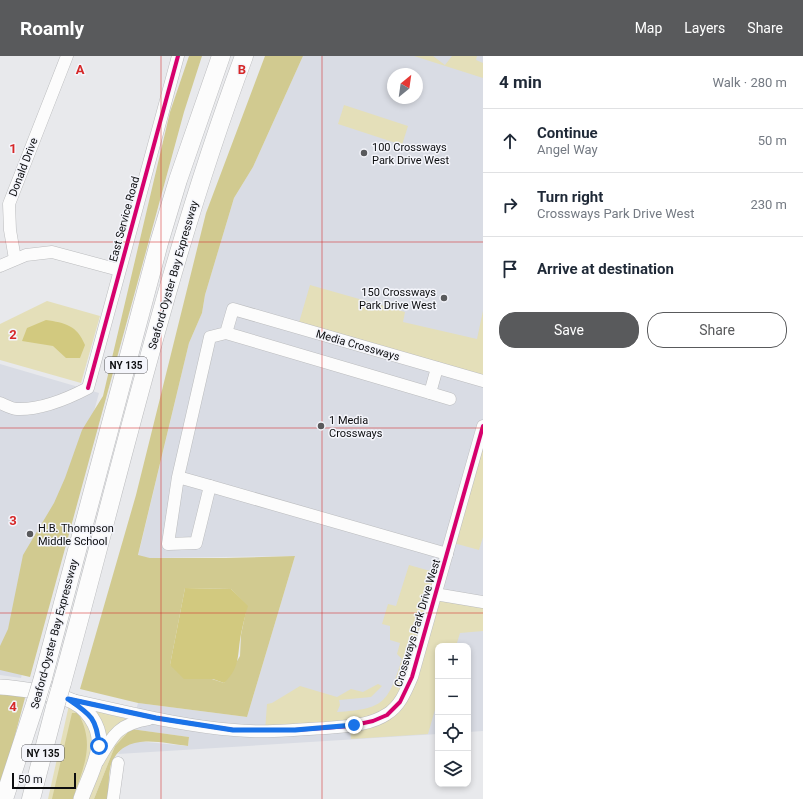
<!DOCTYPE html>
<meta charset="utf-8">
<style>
body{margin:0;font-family:Roboto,sans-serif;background:#f6f6f7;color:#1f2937}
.controls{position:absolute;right:12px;bottom:12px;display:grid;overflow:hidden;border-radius:8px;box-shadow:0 2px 6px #0003}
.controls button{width:36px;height:36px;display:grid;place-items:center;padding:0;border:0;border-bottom:1px solid #e0e1e3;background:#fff;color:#1f2937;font:20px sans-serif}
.compass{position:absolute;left:387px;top:12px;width:36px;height:36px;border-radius:50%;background:#fff;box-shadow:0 2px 6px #0003;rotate:29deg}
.scale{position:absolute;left:12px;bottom:10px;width:64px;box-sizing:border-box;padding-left:4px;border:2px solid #0c0d0f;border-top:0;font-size:11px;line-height:14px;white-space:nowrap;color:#0c0d0f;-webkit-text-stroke:3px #f4f5fb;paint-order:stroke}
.stop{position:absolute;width:12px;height:12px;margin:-9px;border:3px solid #1a73e8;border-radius:50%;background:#fff}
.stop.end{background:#1a73e8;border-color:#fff;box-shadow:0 1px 4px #0008}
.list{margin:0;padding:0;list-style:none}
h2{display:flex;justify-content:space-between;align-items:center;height:52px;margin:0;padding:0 16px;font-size:17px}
h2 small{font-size:13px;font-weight:400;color:#747a83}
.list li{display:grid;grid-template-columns:26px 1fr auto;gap:12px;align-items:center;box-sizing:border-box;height:64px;padding:0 16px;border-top:1px solid #e0e1e3}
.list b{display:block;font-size:15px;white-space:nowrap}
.list p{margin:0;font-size:13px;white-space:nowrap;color:#747a83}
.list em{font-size:13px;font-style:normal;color:#747a83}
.actions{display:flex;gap:8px;padding:12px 16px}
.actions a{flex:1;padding:9px 0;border:1px solid #595a5c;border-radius:16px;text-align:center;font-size:14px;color:#595a5c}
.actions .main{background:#595a5c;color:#fff}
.icon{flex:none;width:22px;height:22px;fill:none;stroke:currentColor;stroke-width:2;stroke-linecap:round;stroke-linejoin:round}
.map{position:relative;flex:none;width:483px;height:743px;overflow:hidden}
header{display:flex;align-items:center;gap:24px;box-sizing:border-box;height:56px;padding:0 20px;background:#595a5c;color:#fff}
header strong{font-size:19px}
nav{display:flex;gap:22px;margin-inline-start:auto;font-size:14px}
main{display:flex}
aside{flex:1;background:#fff}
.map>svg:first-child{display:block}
.built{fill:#d9dce4;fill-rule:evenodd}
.green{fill:#e4dfb9}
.forest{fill:#d1ca90;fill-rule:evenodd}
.water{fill:#d2c97f}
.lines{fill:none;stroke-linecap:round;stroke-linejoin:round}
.minor-casing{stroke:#bbbcbe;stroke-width:13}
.major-casing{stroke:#bbbcbe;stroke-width:16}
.highway-casing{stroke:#bbbcbe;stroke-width:19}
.minor{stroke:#fcfcfc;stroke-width:12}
.major{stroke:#fcfcfc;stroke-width:15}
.highway{stroke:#fcfcfc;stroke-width:18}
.highway-bridge-casing{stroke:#bbbcbe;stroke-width:19;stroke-linecap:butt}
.highway-bridge{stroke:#fcfcfc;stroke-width:18}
.cycleway-casing{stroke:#f4f5fb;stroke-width:6}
.cycleway{stroke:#d6006c;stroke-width:4}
.route{stroke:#1a73e8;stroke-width:5}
.grid{fill:none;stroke:#d62828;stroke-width:1;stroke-opacity:0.55}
.poi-dot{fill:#595a5c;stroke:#f4f5fb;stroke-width:1.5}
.labels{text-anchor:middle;stroke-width:3;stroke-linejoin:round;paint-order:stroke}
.shield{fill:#f4f5fb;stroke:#525356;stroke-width:1}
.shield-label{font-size:10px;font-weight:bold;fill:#0c0d0f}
.poi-label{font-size:11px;fill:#0c0d0f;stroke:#f4f5fb;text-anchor:start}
.street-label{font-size:11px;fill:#0c0d0f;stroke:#f4f5fb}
.grid-label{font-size:13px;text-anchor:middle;font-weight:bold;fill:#d62828;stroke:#f4f5fb;stroke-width:3;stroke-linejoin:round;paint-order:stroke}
</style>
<header>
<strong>Roamly</strong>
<nav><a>Map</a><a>Layers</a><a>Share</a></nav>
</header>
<main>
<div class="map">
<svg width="483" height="743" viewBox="0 0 483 743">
<rect width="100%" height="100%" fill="#e8e9ec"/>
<!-- built -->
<g class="built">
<path d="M 303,0 L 483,0 L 483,675 L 468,676 L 468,590 L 438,590 L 438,678 L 118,698 L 124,689 L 136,685 L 188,690 L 189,681 L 131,673 L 138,647 L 247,661 L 295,500 L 150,502 L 138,500 L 189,287 L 202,257 L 205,239 L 234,142 L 253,111 ZM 393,18 L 417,18 L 417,42 L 393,42 Z"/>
<path d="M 0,308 L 99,337 L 21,622 L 0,619 Z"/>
</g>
<!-- green -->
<g class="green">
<path d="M 414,0 L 433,0 L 445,9 L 452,0 L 477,0 L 476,4 L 483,7 L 483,22 Z"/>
<path d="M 344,49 L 408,70 L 402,89 L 338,68 Z"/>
<path d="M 310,229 L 405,256 L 403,266 L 477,283 L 483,255 L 483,291 L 481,291 L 483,291 L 483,324 L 298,270 Z"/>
<path d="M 47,245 L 100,260 L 81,327 L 0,304 L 0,268 Z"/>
<path d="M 483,370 L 483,481 L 479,494 L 450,486 Z"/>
<path d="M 409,509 L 441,518 L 435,537 L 483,546 L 483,575 L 460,577 L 456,590 L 438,590 L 438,643 L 428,678 L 351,683 L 350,670 L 265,675 L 267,648 L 272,647 L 300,630 L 337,641 L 351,633 L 363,636 L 378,628 L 382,630 L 371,641 L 339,644 L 340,649 L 337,656 C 384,653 388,647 402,603 L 397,598 L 400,587 L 390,584 L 390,570 L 382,568 L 388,548 L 396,550 Z"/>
<path d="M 69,649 L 77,651 L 96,682 L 77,743 L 48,743 Z"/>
<path d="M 94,654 L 127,663 L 109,681 L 104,680 Z"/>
<path d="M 129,669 L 128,676 L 115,690 L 94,743 L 87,743 L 101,707 Z"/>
</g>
<!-- forest -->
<g class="forest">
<path d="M 189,0 L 202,0 L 184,56 L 30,621 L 0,614 L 0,590 L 8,573 L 23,499 L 54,447 L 65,422 L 82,374 L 103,340 L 170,56 Z"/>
<path d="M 265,0 L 303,0 L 253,111 L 234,142 L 205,239 L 202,257 L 189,287 L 138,499 L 150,502 L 226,502 L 295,500 L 247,661 L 138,647 L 80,633 L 136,439 L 206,157 ZM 185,532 L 231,533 L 247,550 L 241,579 L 240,600 L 224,627 L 170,609 Z"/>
<path d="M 0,634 L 26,638 L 0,736 Z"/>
<path d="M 72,657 L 78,657 C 96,689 83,711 73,743 L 52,743 Z"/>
<path d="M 131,673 L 189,681 L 188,690 C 161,687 126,676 112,706 C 108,714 109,734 108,743 L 94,743 L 115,690 Z"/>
</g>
<!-- water -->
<g class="water">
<path d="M 46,264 C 65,267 77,269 85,289 L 80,302 L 66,302 L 53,290 L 22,285 L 27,272 Z"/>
<path d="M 185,532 L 231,533 L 248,550 C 245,559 243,569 241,578 C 237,598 241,611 224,627 L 213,623 L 184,623 L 170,609 Z"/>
</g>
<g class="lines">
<defs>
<g id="minor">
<path d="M 15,203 L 10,174 L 9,148 L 67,0"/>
<path d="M 0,210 L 26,199 L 52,196 L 119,214"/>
<path d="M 226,277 L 430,337 L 437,312"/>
<path d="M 430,337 L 450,343"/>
<path d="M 0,347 C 5,349 12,353 17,353 C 42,354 67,343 88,332 L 178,0"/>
<path d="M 178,421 L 210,430 L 196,487 L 168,488 L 178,421 L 210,281 L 226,277 L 233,253 L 483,325"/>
<path d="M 210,430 L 447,498"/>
<path d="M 435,538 L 483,546"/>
<path d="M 72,644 C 125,655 179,670 234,674 C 264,677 295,674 325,672 C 346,670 369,670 387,658 C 400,650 406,635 412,621 L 483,370"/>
<path d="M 98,705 C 113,679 118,668 149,663"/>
<path d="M 113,743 L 118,707"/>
</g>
<path id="major" d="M 0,631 C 19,632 49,637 67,643 C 86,649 101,670 99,690 C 97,708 87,726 81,743"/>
<g id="highway">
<path d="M 43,622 L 159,187 L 178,124 L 221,0"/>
<path d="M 62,627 C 120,417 168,204 244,0"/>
<path d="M 4,743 L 36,645"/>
<path d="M 31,743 L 55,651"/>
</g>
</defs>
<!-- minor casing -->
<use href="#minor" class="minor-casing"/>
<!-- major casing -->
<use href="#major" class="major-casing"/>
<!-- highway casing -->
<use href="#highway" class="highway-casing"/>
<!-- minor -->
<use href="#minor" class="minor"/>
<!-- major -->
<use href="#major" class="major"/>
<!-- highway -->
<use href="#highway" class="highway"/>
<defs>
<g id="highway-bridge">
<path d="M 36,645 L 43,622"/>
<path d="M 55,651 L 62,627"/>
</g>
</defs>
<!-- highway-bridge casing -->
<use href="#highway-bridge" class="highway-bridge-casing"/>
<!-- highway-bridge -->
<use href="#highway-bridge" class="highway-bridge"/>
<defs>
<g id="cycleway">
<path d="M 88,332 L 178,0"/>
<path d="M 68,643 L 156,662 L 233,674 L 295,674 L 350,670 L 373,665 L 387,659 L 400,646 L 412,621 L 483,370"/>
</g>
</defs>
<!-- cycleway casing -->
<use href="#cycleway" class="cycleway-casing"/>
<!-- cycleway -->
<use href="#cycleway" class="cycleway"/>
</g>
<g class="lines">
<!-- route -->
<path class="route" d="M 99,690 C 97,662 90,658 68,643 L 156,662 L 233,674 L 295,674 L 354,669"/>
</g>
<!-- grid -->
<path class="grid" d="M 161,0 L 161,743M 322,0 L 322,743M 0,186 L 483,186M 0,372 L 483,372M 0,557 L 483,557"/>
<!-- markers -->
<g class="poi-dot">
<circle cx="364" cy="97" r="4"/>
<circle cx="444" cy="242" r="4"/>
<circle cx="321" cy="370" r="4"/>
<circle cx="30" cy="478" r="4"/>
</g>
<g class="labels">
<!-- shield labels -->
<g class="shield">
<rect x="105" y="301" width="42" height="16" rx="3"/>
<rect x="22" y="689" width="42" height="16" rx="3"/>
</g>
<g class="shield-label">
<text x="126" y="313">NY 135</text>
<text x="43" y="701">NY 135</text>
</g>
<!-- poi labels -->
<g class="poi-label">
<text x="372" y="95">100 Crossways<tspan x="372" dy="13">Park Drive West</tspan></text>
<text x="436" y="240" text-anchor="end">150 Crossways<tspan x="436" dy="13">Park Drive West</tspan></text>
<text x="329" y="368">1 Media<tspan x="329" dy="13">Crossways</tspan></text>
<text x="38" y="476">H.B. Thompson<tspan x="38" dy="13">Middle School</tspan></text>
</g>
<!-- street labels -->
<g class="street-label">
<text transform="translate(23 111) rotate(-69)" y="4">Donald Drive</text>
<text transform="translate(124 163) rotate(-75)" y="4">East Service Road</text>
<text transform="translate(173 219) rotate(-74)" y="4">Seaford-Oyster Bay Expressway</text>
<text transform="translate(358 289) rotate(16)" y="4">Media Crossways</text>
<text transform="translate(417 567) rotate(-73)" y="4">Crossways Park Drive West</text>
<text transform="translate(54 578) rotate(-75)" y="4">Seaford-Oyster Bay Expressway</text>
</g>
</g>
<g class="grid-label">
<text x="80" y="18">A</text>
<text x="242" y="18">B</text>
<text x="13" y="97">1</text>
<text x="13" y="283">2</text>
<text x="13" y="469">3</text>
<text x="13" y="655">4</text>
</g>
</svg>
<div class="controls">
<button>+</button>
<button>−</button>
<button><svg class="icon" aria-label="locate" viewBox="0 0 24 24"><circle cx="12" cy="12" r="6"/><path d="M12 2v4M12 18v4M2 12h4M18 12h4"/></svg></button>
<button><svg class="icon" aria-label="layers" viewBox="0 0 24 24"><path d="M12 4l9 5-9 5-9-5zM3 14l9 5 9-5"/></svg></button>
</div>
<svg class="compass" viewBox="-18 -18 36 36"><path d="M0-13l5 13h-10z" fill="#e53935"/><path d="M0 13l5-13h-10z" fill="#747a83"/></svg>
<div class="scale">50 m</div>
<div class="stop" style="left:99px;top:690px"></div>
<div class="stop end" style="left:354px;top:669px"></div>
</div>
<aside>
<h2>4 min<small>Walk · 280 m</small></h2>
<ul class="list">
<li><svg class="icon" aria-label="ahead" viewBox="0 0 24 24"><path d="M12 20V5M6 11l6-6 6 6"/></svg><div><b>Continue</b><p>Angel Way</p></div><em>50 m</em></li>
<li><svg class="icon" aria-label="right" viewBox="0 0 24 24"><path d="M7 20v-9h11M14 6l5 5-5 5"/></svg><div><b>Turn right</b><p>Crossways Park Drive West</p></div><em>230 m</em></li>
<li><svg class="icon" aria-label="arrive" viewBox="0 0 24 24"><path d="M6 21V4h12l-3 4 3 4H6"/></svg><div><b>Arrive at destination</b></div></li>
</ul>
<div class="actions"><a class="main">Save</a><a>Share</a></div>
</aside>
</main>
